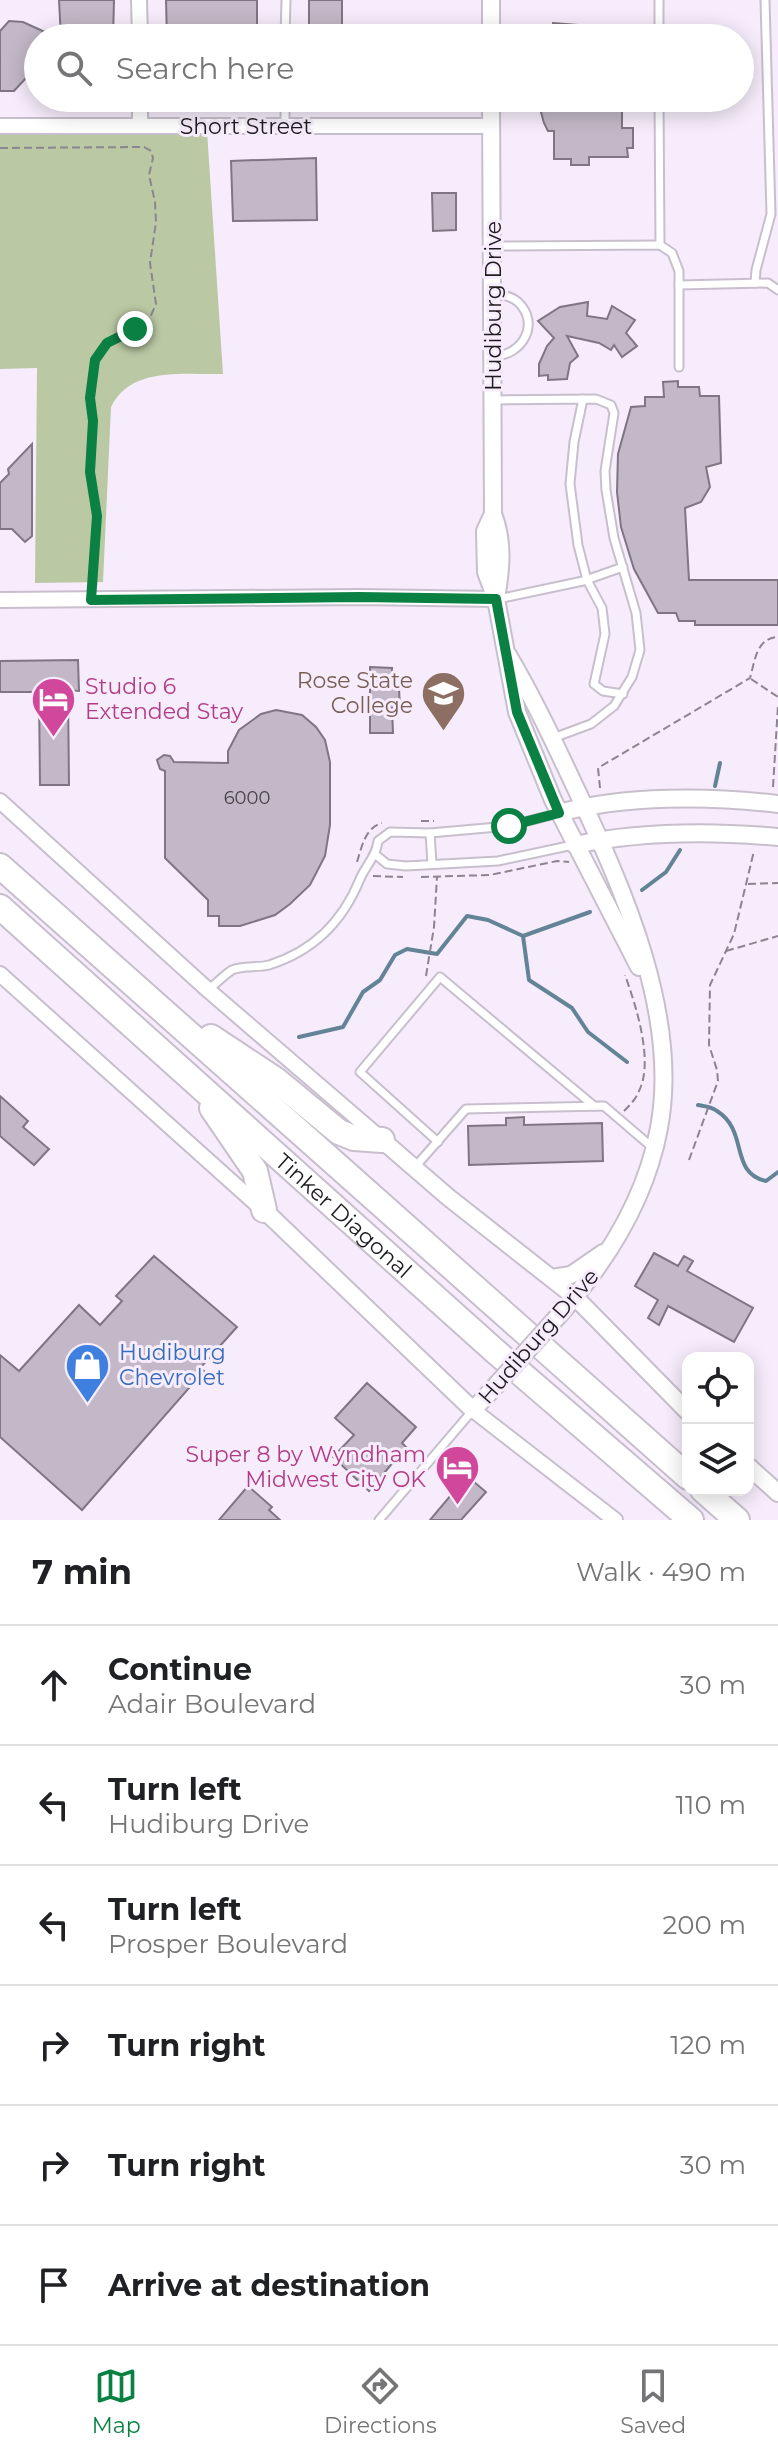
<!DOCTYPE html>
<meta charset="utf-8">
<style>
body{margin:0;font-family:Montserrat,sans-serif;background:#f2f2f2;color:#202124}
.controls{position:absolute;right:24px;bottom:24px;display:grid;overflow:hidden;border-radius:16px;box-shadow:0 4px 20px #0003}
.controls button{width:72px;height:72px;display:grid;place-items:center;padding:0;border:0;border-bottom:2px solid #e0e0e0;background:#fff;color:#202124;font:40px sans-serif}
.stop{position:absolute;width:24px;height:24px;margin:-18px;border:6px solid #0b8043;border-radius:50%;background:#fff}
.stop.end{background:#0b8043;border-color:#fff;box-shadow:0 2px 8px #0008}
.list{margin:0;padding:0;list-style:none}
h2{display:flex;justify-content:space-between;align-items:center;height:104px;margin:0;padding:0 32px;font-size:34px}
h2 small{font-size:26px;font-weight:400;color:#757577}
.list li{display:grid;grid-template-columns:52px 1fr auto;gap:24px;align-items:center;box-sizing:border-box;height:120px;padding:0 32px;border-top:2px solid #e0e0e0}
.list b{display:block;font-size:30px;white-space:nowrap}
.list p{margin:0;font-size:26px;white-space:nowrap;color:#757577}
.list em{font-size:26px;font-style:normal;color:#757577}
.icon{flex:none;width:44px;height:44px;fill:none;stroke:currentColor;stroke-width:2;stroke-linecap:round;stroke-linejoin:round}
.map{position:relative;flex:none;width:778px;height:1520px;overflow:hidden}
.search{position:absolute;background:#fff;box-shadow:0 4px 20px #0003;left:24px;right:24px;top:24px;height:88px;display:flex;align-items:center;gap:20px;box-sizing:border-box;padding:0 28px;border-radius:44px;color:#757577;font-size:30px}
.sheet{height:824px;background:#fff}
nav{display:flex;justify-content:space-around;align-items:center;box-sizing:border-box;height:112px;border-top:2px solid #e0e0e0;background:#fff;font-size:22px;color:#757577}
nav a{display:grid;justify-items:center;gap:4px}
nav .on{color:#0b8043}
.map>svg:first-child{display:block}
.green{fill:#bbc8a4}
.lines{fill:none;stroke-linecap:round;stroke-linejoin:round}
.stream{stroke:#638397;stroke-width:4}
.building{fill:#c2b8c7;stroke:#7f7683;stroke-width:2}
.service-casing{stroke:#c8bfcd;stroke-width:11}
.minor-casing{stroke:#c8bfcd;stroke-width:18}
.tertiary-casing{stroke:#c8bfcd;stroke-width:20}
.motorway-casing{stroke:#c8bfcd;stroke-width:28}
.path{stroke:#8b858f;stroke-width:2;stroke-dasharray:8 4;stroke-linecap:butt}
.service{stroke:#fff;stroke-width:7}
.minor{stroke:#fff;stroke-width:14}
.tertiary{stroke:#fff;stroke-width:16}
.motorway{stroke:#fff;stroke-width:24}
.tertiary-bridge-casing{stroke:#c8bfcd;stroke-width:20;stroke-linecap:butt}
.tertiary-bridge{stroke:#fff;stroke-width:16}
.route{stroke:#0b8043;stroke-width:10}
.labels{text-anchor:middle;stroke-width:6;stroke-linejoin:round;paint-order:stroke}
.number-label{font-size:18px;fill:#47424a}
.street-label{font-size:22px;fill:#1e1b20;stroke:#f6ecfb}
.education-label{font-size:22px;fill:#785e54;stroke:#f6ecfb;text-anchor:end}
.hotel-label{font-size:22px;fill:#b23c85;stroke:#f6ecfb;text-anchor:start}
.shop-label{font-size:22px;fill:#366cbe;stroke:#f6ecfb;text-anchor:start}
</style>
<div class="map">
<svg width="778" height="1520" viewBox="0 0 778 1520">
<rect width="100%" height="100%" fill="#f6ecfb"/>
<!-- green -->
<path class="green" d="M 207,131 L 223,374 C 184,375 131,366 111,407 L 103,582 L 35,583 L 37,368 L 0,369 L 0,134 Z"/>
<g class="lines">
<!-- stream -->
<g class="stream">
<path d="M 715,786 L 720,763"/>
<path d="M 642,890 L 666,872 L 680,850"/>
<path d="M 523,936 L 590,912"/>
<path d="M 299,1037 L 343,1027 L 363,992 L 380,980 L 395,955 L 407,949 L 437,954 L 467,916 L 488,920 L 523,936 L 529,980 L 572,1008 L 588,1032 L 627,1062"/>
<path d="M 698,1105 C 704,1106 712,1107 717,1111 C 749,1131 729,1173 766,1181 L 778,1172"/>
</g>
</g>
<!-- building -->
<g class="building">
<path d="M 59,0 L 114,0 L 113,38 L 61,38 Z"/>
<path d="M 166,0 L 257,0 L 257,38 L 167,38 Z"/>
<rect x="309" y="0" width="33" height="38"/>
<path d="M 9,21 L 23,22 L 58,38 L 38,38 L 38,65 L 14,91 L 0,91 L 0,31 Z"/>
<path d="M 553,23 L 590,26 L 590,38 L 553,38 Z"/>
<path d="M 537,98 L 591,98 L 591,108 L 622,108 L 622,128 L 633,128 L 633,148 L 627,148 L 628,157 L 589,157 L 589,165 L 571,165 L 571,159 L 554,159 L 554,131 L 548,131 L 544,123 Z"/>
<path d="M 316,158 L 317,220 L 233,221 L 231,161 Z"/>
<path d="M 432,193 L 456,193 L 456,230 L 433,231 Z"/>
<path d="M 588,302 L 587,316 L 607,319 L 612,306 L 635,320 L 626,333 L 637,346 L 622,357 L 614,345 L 611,350 L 599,343 L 567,336 L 578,356 L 570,363 L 567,379 L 548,380 L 548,375 L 539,376 L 539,364 L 547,346 L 554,338 L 538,321 L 560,307 Z"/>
<path d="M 678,381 L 678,387 L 699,387 L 700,396 L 719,396 L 721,463 L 706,467 L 710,487 L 701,502 L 685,508 L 689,580 L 778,580 L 778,625 L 695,625 L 695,621 L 679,621 L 676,613 L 658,613 L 634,569 L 621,527 L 617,492 L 618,454 L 631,407 L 645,406 L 645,397 L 664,397 L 663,382 Z"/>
<path d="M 32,444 L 32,536 L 25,542 L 12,529 L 0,529 L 0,483 L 9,474 L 8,469 Z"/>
<path d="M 78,660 L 79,691 L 68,690 L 69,785 L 40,785 L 39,692 L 0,692 L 0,661 Z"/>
<path d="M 370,667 L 392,668 L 392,688 L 399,688 L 400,708 L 392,708 L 393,733 L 370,733 Z"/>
<path d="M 276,710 L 302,715 L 316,727 L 325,740 L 330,762 L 330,825 L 325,856 L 310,885 L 290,904 L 275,915 L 240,926 L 219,926 L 219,916 L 208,916 L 208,900 L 165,858 L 165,771 L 160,769 L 157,760 L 164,755 L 170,756 L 174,762 L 228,763 L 228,751 L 239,730 L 261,714 Z"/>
<path d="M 0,1096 L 28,1121 L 23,1127 L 49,1149 L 34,1165 L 0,1136 Z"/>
<path d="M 524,1117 L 524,1125 L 602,1123 L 603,1161 L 469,1165 L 468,1126 L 506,1125 L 506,1118 Z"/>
<path d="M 654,1253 L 678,1266 L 684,1256 L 693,1261 L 687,1271 L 753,1308 L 734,1342 L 668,1306 L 659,1325 L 648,1318 L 658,1300 L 635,1286 Z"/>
<path d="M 154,1256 L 237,1327 L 200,1368 L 204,1371 L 82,1510 L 0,1437 L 0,1355 L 19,1371 L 79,1305 L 100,1325 L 122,1301 L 116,1296 Z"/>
<path d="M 367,1383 L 416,1427 L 402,1443 L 406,1447 L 369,1491 L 333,1457 L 354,1435 L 335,1418 Z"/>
<path d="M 467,1476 L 486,1492 L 461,1520 L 430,1520 Z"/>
<path d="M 248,1486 L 272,1507 L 269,1510 L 280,1520 L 219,1520 Z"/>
</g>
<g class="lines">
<defs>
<g id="service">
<path d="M 659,0 L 659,38"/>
<path d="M 285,38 L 286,0"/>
<path d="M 659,98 L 660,245"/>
<path d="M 285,126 L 285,98"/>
<path d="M 492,246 L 660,245 L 672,253 L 679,271 L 679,367"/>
<path d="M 755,283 L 756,270 L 771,214 L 765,0"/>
<path d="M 679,285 L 768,283 L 778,290"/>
<path d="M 493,356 C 522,356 541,324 518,302 C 512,296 502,295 494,293"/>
<path d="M 583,399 L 574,442 L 570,484 L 578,545 L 587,580 L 602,608 L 605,634 L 594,684 L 603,691 L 623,694"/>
<path d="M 493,400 L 596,399 L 611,405 L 614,413 L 605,471 L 606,490 L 614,538 L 636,613 L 640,650 L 632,677 L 614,706 L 591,724 L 553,738"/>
<path d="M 498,599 L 583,581 L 623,567"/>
<path d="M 430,833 L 432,864"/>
<path d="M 376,855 L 387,864 L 406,866 L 498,861 L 573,845"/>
<path d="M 208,990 C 216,984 224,975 232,970 C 243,965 257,968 269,965 C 314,951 343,921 360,879 C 366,865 376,857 378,841 L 390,832 L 430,833 L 509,826 L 559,813"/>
<path d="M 438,1142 L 360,1072 L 440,977 L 594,1106"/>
<path d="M 415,1167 L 466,1109 L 604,1106 L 653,1148"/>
<path d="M 379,1520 L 473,1410"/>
</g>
<g id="minor">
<path d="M 139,0 L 140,38"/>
<path d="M 140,98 L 140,126"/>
<path d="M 0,126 L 491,126"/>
<path d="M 0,600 L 359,597 L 496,599"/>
<path d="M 0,801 L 208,990 L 379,1137"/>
<path d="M 0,974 L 262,1209"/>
<path d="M 473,1410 L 615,1520"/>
</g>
<g id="tertiary">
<path d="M 491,0 L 491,38"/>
<path d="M 491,98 L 493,514 C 504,542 501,569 496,599"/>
<path d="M 493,514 L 485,531 L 486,572 L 496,599 L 517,712 L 553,800 L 639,967"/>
<path d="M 508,655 C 534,699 555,744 577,791 C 624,890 680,1017 659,1128 C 646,1199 607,1261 560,1314"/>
<path d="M 559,813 C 625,795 711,796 778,804"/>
<path d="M 575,845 C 642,831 710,831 778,837"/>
<path d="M 382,1140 L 448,1197 L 575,1297 L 688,1412"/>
<path d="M 264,1210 L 473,1410 L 490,1392"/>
<path d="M 552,1278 L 571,1275 L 603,1253"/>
<path d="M 748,1466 L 778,1493"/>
</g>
<g id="motorway">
<path d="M 0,866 L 688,1477"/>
<path id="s1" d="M 0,907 L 496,1352 L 691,1520"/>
<path d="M 211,1037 L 276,1080 L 339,1132 L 354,1138 L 382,1140"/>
<path d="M 212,1108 L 255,1171 L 264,1210"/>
<path d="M 703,1490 L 737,1520"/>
</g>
</defs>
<!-- service casing -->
<use href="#service" class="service-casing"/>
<!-- minor casing -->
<use href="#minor" class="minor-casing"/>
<!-- tertiary casing -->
<use href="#tertiary" class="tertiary-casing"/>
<!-- motorway casing -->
<use href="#motorway" class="motorway-casing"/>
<!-- path -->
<g class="path">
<path d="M 0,148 L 144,147 L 151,151 L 153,158 L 149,175 L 155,202 L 156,222 L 150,263 L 156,304 L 148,322 L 107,343 L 95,360 L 90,398 L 93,421 L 90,472 L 97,516 L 90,583"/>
<path d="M 751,679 L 778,697"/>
<path d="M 773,787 L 778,705"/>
<path d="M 600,788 L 598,768 L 750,678 C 755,661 756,638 778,637"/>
<path d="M 421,821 L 434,821"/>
<path d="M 357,862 C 362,846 365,828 382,823"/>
<path d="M 373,876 L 403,877"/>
<path d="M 421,877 L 490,875 L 557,861 L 569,862"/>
<path d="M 748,884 L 778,883"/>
<path d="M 726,951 L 778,936"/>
<path d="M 426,976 L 434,927 L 437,877"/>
<path d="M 624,1111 C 630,1105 636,1099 639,1091 C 654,1061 636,1006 625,975"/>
<path d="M 689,1160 L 718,1081 L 717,1070 L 709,1045 L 710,985 L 734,934 L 754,851"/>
</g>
<!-- service -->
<use href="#service" class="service"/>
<!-- minor -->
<use href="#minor" class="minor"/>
<!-- tertiary -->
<use href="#tertiary" class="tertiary"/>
<!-- motorway -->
<use href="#motorway" class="motorway"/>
<defs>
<path id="tertiary-bridge" d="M 490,1392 L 560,1314"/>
</defs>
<!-- tertiary-bridge casing -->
<use href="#tertiary-bridge" class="tertiary-bridge-casing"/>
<!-- tertiary-bridge -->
<use href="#tertiary-bridge" class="tertiary-bridge"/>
</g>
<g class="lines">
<!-- route -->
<path class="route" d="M 135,329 L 107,343 L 95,360 L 90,398 L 93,421 L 90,472 L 97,516 L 91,600 L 359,597 L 496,599 L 517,712 L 559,813 L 509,826"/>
</g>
<!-- icons -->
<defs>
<symbol id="university-pin" viewBox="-11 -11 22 30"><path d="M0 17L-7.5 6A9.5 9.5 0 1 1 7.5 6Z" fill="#8d6e63" stroke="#f6ecfb"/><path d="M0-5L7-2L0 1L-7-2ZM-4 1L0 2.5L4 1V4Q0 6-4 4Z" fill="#fff"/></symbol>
<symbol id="hotel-pin" viewBox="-11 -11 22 30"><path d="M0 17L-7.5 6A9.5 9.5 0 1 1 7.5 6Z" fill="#d1479c" stroke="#f6ecfb"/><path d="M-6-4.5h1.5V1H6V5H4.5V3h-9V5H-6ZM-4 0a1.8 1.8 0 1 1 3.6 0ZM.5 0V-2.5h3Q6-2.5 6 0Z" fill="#fff"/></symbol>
<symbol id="shop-pin" viewBox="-11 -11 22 30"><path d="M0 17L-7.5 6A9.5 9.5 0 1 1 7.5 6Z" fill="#3f7fe0" stroke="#f6ecfb"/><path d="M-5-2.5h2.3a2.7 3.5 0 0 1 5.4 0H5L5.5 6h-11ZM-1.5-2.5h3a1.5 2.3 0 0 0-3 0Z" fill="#fff"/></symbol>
</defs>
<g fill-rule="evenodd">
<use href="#university-pin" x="418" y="668" width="51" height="69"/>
<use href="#hotel-pin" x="28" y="674" width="51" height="69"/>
<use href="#shop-pin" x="62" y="1340" width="51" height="69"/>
<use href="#hotel-pin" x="432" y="1442" width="51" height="69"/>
</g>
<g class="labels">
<!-- number labels -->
<g class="number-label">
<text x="247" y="804">6000</text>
</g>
<!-- street labels -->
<g class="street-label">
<text x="246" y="134">Short Street</text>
<text transform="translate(493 306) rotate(-90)" y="8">Hudiburg Drive</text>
<text dy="8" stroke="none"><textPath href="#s1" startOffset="462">Tinker Diagonal</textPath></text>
<text transform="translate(538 1336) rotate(-49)" y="8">Hudiburg Drive</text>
</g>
<!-- education labels -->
<g class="education-label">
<text x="413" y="688">Rose State<tspan x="413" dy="25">College</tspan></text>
</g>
<!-- hotel labels -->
<g class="hotel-label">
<text x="85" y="694">Studio 6<tspan x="85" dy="25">Extended Stay</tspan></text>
<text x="426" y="1462" text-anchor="end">Super 8 by Wyndham<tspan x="426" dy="25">Midwest City OK</tspan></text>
</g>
<!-- shop labels -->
<g class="shop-label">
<text x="119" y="1360">Hudiburg<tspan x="119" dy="25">Chevrolet</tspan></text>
</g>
</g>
</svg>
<div class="controls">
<button><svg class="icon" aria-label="locate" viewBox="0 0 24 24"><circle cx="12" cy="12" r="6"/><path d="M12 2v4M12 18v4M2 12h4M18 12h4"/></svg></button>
<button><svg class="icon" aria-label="layers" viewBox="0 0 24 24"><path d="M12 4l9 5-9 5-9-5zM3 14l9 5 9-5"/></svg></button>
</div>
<div class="stop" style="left:509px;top:826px"></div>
<div class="stop end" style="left:135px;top:329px"></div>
<div class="search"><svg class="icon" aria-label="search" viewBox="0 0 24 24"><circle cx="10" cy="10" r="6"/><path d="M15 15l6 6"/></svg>Search here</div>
</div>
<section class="sheet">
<h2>7 min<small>Walk · 490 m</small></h2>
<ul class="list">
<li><svg class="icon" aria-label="ahead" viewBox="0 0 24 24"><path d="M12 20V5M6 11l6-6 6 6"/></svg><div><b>Continue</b><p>Adair Boulevard</p></div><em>30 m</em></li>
<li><svg class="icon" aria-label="left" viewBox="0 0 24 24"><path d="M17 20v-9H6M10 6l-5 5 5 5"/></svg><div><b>Turn left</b><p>Hudiburg Drive</p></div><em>110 m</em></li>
<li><svg class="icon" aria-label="left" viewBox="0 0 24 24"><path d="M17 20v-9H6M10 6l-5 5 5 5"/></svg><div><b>Turn left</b><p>Prosper Boulevard</p></div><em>200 m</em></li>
<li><svg class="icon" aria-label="right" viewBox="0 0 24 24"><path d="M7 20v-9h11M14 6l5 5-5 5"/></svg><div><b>Turn right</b></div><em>120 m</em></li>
<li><svg class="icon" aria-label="right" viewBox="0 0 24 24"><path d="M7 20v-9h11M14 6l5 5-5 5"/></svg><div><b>Turn right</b></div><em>30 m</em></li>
<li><svg class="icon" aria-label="arrive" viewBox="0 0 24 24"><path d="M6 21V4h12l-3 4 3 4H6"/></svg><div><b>Arrive at destination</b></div></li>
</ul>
</section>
<nav>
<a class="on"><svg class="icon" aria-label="map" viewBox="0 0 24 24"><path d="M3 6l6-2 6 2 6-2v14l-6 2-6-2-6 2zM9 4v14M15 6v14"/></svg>Map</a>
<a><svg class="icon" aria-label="directions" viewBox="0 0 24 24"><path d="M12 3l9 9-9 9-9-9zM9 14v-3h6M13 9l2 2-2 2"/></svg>Directions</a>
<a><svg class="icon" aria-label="saved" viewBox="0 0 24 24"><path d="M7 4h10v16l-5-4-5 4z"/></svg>Saved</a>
</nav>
